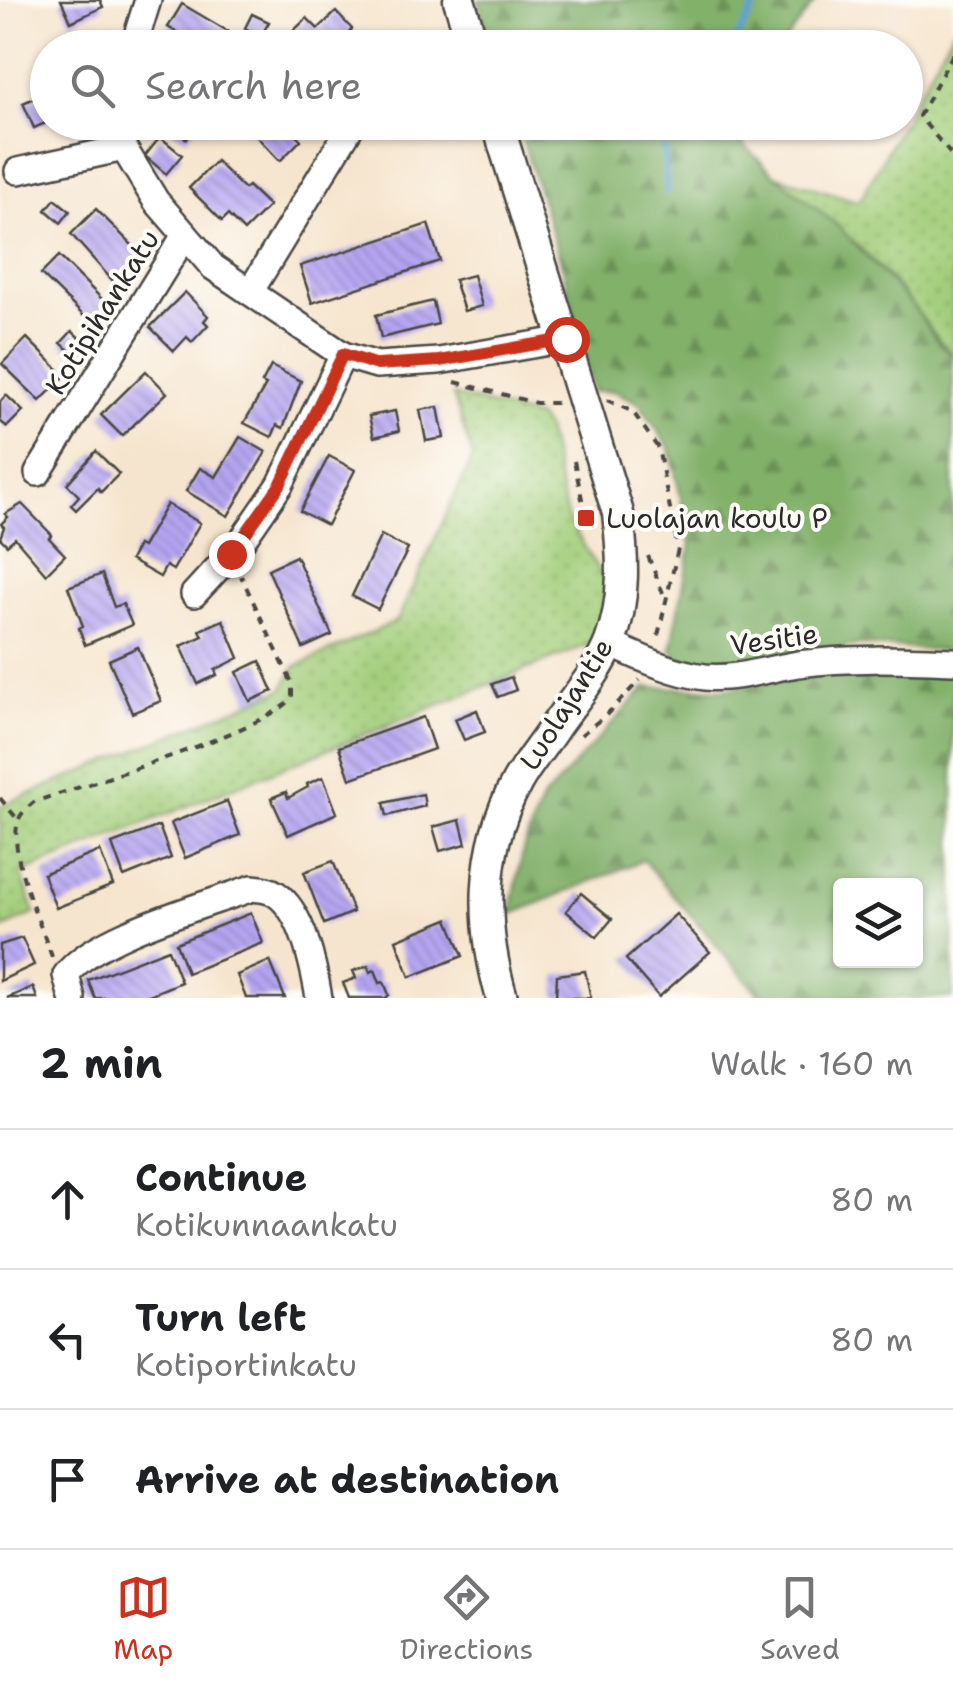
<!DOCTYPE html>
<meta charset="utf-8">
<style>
body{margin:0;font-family:"Shantell Sans",sans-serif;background:#f2f2f2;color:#202124}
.controls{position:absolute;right:30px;bottom:30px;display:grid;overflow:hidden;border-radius:10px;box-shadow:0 2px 8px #0004}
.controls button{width:90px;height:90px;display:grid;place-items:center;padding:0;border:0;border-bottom:2px solid #e0e0e0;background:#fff;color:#202124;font:50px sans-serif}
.stop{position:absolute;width:30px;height:30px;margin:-22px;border:8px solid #c8321e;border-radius:50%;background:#fff}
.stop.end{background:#c8321e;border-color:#fff;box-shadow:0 2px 10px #0008}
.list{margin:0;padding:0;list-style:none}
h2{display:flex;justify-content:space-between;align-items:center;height:130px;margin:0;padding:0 40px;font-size:42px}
h2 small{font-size:32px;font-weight:400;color:#757577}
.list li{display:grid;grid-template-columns:65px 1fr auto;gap:30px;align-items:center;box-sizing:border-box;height:140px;padding:0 40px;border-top:2px solid #e0e0e0}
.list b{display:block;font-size:38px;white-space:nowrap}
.list p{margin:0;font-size:32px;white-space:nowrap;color:#757577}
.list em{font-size:32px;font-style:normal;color:#757577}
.icon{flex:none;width:55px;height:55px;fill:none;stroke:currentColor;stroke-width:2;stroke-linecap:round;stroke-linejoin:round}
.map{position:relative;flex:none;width:953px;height:998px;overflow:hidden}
.search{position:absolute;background:#fff;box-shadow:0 2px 8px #0004;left:30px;right:30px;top:30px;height:110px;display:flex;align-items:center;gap:25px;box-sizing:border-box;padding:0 35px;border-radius:55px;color:#757577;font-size:38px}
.sheet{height:550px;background:#fff}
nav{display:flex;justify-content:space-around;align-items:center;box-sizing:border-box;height:140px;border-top:2px solid #e0e0e0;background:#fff;font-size:28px;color:#757577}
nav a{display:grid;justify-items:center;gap:5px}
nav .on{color:#c8321e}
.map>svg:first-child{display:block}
.green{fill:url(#green-dots);stroke:#677c52;stroke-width:2.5}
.forest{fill:url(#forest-firs);stroke:#566e4a;stroke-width:2.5;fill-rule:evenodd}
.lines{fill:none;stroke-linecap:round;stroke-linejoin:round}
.stream{stroke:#5da2d2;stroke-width:6}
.building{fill:url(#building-back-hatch)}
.minor-casing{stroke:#494743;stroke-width:30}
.major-casing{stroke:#494743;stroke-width:35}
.path{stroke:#494743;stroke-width:4;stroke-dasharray:8 8;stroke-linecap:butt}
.minor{stroke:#fff;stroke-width:25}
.major{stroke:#fff;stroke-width:30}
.route{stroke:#c8321e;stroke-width:12}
.poi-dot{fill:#c8321e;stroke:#fdfcf7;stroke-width:4}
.labels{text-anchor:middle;stroke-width:8;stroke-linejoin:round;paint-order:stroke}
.street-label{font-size:28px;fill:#2b2b2b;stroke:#fdfcf7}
.poi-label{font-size:28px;fill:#2b2b2b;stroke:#fdfcf7;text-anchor:start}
</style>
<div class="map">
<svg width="953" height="998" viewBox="0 0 953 998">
<defs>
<pattern id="green-dots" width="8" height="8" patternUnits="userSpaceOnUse" patternTransform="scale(2.5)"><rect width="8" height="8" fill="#a3ce7a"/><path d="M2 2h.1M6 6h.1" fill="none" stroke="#8cb16a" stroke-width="1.8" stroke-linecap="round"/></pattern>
<pattern id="forest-firs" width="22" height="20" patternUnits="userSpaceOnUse" patternTransform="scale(2.5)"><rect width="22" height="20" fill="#82b16a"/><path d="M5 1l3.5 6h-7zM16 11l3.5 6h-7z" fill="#6b9057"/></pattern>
<pattern id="building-back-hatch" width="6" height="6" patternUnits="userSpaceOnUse" patternTransform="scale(2.5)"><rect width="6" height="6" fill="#b5a5f2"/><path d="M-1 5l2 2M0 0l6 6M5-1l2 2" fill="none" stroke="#9387c4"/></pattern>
</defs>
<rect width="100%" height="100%" fill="#fdfcf7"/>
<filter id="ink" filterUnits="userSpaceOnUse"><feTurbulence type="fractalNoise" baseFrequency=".01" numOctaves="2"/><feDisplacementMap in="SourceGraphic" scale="20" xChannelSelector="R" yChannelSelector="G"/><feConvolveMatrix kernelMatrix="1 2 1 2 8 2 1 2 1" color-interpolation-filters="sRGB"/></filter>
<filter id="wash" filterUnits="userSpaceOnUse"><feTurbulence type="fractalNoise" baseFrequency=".0048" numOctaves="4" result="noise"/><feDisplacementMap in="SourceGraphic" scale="40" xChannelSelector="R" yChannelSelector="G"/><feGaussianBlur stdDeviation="2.25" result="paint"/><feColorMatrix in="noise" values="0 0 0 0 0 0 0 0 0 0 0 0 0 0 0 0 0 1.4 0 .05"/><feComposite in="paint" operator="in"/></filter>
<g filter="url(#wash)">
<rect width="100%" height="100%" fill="#f6e5ce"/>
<!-- green -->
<g class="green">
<path d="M 953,29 L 953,355 C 936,340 927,323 913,306 C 873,256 825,215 775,175 L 859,202 L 902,123 L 906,122 L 906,117 Z"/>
<path d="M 453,395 L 538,418 L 546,429 L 567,517 L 606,583 L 597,641 L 21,873 L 35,913 L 0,930 L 0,806 L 283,689 L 295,667 L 397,621 L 473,457 Z"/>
</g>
<!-- forest -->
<g class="forest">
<path d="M 478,0 L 816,0 L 781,47 L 493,48 Z"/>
<path d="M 517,123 L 726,123 L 724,126 L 775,175 L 837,225 L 914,307 L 939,343 L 953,355 L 953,651 L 857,645 L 739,668 L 686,667 L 671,650 L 691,545 L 670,449 L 639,403 L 614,391 L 593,392 L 563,268 Z"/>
<path d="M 858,669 L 953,672 L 953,998 L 762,998 L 643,860 L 510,915 L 524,846 L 542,800 L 646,687 L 726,689 ZM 840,886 L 916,886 L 916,961 L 840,961 Z"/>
</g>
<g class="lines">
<!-- stream -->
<g class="stream">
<path d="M 731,48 L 759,0"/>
<path d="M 662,122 L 667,192"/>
</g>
</g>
<g id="blocks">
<!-- building -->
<g class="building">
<path d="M 61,0 L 100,0 L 103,7 L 71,22 Z"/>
<path d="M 182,4 L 236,36 L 229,48 L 203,48 L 168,27 Z"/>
<path d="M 336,12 L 352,29 L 346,36 L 351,41 L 343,48 L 306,48 L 292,32 L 307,18 L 318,29 Z"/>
<path d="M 252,14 L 269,22 L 261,36 L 245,28 Z"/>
<path d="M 48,92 L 48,122 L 34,128 L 23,103 Z"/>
<path d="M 160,122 L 198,122 L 187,139 Z"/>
<path d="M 243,122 L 284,122 L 301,140 L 280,161 Z"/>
<path d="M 160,137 L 182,155 L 166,174 L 145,156 Z"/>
<path d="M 216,161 L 244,189 L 248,186 L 269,206 L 244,231 L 228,215 L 222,221 L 189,188 Z"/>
<path d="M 55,199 L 70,211 L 61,223 L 46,210 Z"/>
<path d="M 96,209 L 140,253 L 132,261 L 136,265 L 125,276 L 121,272 L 112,280 L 71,234 Z"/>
<path d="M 428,224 L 440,261 L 312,303 L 300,266 Z"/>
<path d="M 59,256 L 110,307 L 93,325 L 41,274 Z"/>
<path d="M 473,275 L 482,306 L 464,311 L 454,280 Z"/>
<path d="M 185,292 L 208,316 L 204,321 L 208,325 L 192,342 L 187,337 L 174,351 L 150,327 Z"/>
<path d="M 433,301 L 438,324 L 381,338 L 376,315 Z"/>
<path d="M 72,331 L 87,345 L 76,357 L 61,343 Z"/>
<path d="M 27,338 L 65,376 L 40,401 L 2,364 Z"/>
<path d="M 271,366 L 301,381 L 283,428 L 277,425 L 272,437 L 244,423 L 266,385 L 262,383 Z"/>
<path d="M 146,371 L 167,393 L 122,436 L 101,415 Z"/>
<path d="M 6,395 L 23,411 L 7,427 L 0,421 L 0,402 Z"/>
<path d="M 438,407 L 444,438 L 426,441 L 420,410 Z"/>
<path d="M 395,411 L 399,431 L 374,437 L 369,416 Z"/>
<path d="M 240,437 L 266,452 L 228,516 L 186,491 L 200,468 L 216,477 Z"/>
<path d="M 96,451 L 119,474 L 101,492 L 98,488 L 76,510 L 71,505 L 79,496 L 67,484 Z"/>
<path d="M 329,456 L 355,470 L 327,525 L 300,511 Z"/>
<path d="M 22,504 L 52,535 L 49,538 L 65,555 L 46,574 L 15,538 L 7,545 L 0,538 L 4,527 L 1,524 L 8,517 L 5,514 Z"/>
<path d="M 167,504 L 200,523 L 173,570 L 166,566 L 160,577 L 130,560 L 138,545 L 142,547 Z"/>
<path d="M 381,535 L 408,549 L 378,609 L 352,596 Z"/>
<path d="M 296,556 L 332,635 L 303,648 L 268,569 Z"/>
<path d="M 102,574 L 114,607 L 123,604 L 132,625 L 85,645 L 79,628 L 83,626 L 68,587 Z"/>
<path d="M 223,620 L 239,658 L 215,670 L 217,675 L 198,684 L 181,646 L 203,636 L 200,630 Z"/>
<path d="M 138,647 L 161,701 L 132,713 L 109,660 Z"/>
<path d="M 260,661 L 273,691 L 250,701 L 237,672 Z"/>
<path d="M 511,677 L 516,690 L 498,697 L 492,684 Z"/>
<path d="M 477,710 L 485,732 L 464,740 L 455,719 Z"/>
<path d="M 423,717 L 434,749 L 350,779 L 339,747 Z"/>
<path d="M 323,777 L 337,813 L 288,835 L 271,798 L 286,792 L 288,798 L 308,787 L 307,784 Z"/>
<path d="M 423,794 L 425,806 L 387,816 L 384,803 Z"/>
<path d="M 227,801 L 240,835 L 185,858 L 171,823 Z"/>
<path d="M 460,820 L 466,844 L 440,851 L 433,827 Z"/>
<path d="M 159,826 L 171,858 L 124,877 L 112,844 Z"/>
<path d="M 100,851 L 113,885 L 56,908 L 43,874 Z"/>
<path d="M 333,861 L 353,912 L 324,924 L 304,872 Z"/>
<path d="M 581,893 L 612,919 L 597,937 L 566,911 Z"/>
<path d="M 251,913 L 263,943 L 187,973 L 176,943 Z"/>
<path d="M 676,914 L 710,952 L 659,997 L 626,959 Z"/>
<path d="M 448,919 L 463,956 L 410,977 L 396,940 Z"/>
<path d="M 22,938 L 34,965 L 0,981 L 0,945 Z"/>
<path d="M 168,949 L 181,982 L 142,998 L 95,998 L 88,980 Z"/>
<path d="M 270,961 L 285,998 L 246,998 L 237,975 Z"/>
<path d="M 368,966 L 370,972 L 375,970 L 380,983 L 384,982 L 389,995 L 386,998 L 349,998 L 343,983 L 356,978 L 353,971 Z"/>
<path d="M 585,971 L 591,998 L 556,998 L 557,975 Z"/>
<path d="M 33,987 L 37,998 L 7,998 Z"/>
</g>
</g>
</g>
<g filter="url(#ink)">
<use href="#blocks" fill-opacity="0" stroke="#494743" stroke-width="2.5"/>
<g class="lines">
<defs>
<g id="minor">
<path d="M 133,48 L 148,0"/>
<path d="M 112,122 L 111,127 L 156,201 L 213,267 L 343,355 L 377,365 L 439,361 L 566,339"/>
<path d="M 18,171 L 124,148"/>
<path d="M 250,292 L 353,123"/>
<path d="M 38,473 L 185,235"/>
<path d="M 194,594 L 238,546 L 280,485 L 343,355"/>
<path d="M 610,644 C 639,657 672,673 705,677 C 736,680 767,669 798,664 C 850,657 901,659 953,661"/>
<path d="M 72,998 L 66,975 C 94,935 204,906 252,888 C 260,889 269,889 276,894 C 303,912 314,968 319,998"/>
</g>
<g id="major">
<path d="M 459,0 L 474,48"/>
<path d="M 497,122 L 618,513 C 623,556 626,600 610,642 C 599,671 574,699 556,725 C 544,744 528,762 517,782 C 480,850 481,926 502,998"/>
</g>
</defs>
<!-- minor casing -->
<use href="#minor" class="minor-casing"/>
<!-- major casing -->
<use href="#major" class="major-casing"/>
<!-- path -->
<g class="path">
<path d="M 953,54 L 919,116 L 953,157"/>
<path d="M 455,382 L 536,403 L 557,403"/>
<path d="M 607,400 L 633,412 L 658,448 L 678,549 L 657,640"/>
<path d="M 574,461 L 586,518"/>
<path d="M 648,556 L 665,598"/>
<path d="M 581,735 L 606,715 L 640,680"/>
<path d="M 0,798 L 18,820"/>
<path d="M 52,957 C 41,924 6,852 19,819 C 22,812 28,807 34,802 C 78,787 272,728 292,698 L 292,683 L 241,576"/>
</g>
<!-- minor -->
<use href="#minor" class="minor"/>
<!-- major -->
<use href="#major" class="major"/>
</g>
</g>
<g class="lines" filter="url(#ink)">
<!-- route -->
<path class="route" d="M 231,554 L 280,485 L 343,354 L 377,365 L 439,361 L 566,339"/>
</g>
<!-- markers -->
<rect class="poi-dot" x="576" y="508" width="20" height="20" rx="5"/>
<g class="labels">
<!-- street labels -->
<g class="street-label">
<text transform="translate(102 312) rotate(-58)" y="10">Kotipihankatu</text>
<text transform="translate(774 639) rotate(-8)" y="10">Vesitie</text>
<text transform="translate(566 704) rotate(-58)" y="10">Luolajantie</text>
</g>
<!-- poi labels -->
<g class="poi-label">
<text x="606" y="528">Luolajan koulu P</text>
</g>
</g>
</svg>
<div class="controls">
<button><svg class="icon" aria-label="layers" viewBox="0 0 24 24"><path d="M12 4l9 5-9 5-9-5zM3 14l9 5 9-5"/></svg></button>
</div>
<div class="stop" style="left:566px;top:339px"></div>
<div class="stop end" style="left:231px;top:554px"></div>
<div class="search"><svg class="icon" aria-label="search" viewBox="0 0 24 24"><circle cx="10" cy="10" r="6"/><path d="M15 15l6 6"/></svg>Search here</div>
</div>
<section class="sheet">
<h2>2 min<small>Walk · 160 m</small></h2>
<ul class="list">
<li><svg class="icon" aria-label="ahead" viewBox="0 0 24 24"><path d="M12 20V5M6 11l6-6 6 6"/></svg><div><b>Continue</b><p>Kotikunnaankatu</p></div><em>80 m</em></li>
<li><svg class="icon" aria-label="left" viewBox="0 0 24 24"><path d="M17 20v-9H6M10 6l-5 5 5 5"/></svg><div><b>Turn left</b><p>Kotiportinkatu</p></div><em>80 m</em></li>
<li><svg class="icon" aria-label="arrive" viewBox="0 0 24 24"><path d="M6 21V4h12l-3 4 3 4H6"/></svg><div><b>Arrive at destination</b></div></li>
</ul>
</section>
<nav>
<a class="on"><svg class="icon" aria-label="map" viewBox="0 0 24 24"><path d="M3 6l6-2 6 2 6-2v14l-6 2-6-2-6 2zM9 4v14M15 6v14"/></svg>Map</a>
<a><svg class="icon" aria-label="directions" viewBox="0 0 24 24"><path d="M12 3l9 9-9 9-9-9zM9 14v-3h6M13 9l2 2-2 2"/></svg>Directions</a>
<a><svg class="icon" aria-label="saved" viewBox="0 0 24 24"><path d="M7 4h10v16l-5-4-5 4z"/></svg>Saved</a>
</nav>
